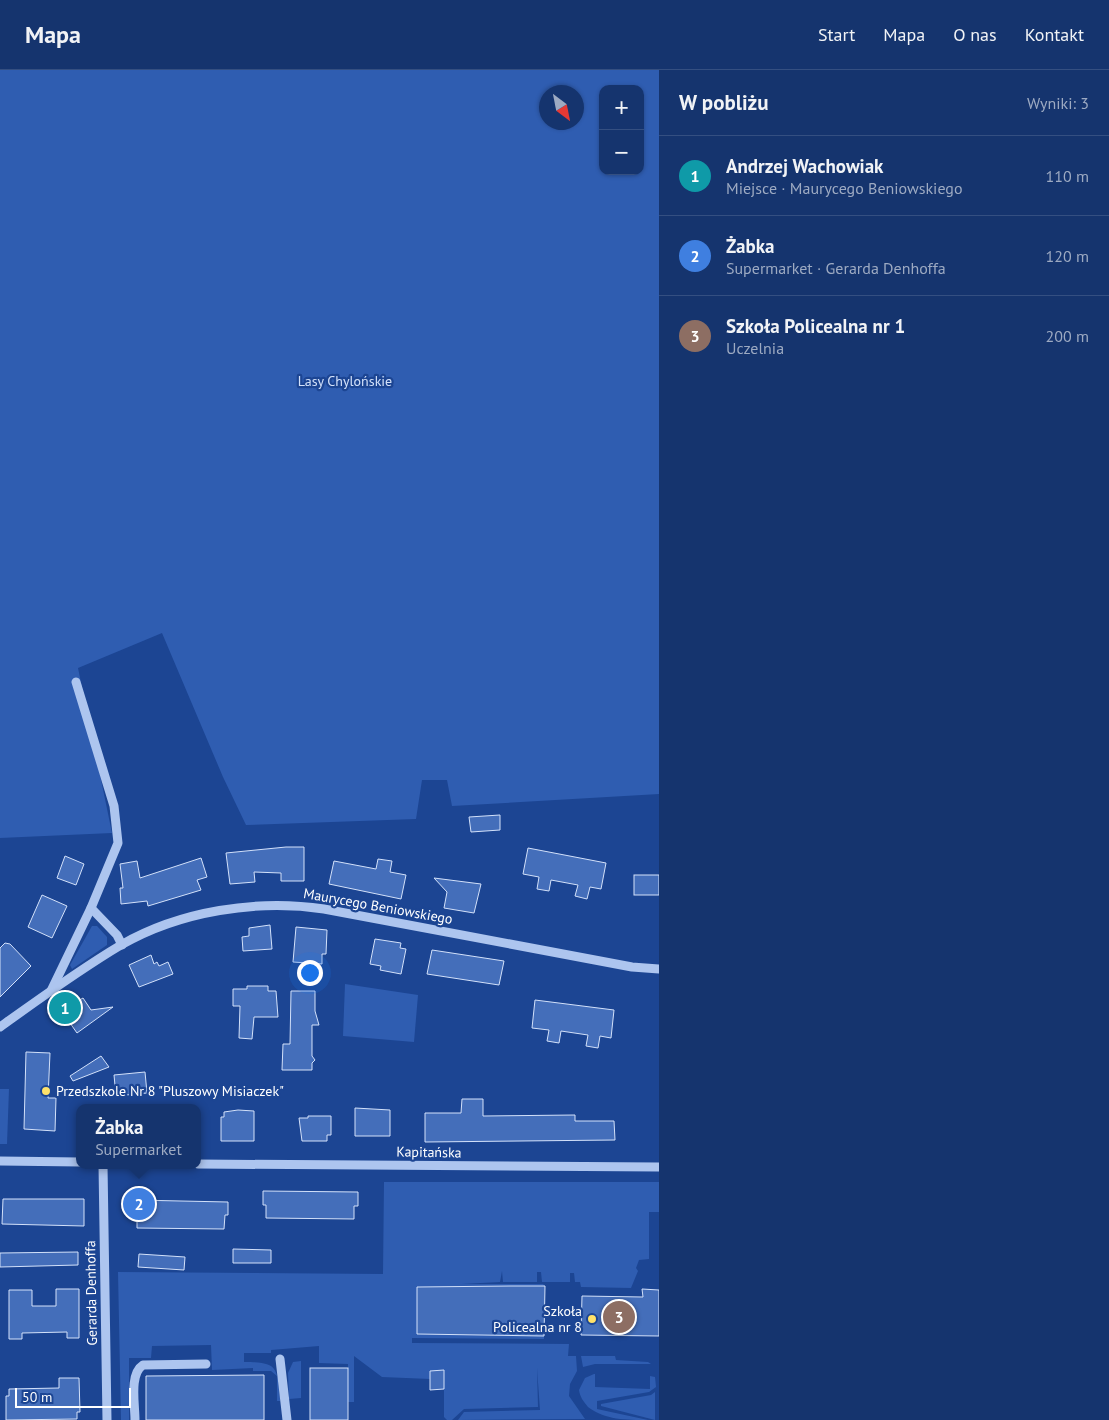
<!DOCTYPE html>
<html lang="pl">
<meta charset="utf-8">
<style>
body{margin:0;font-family:"PT Sans",sans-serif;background:#223f76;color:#f1f3f6}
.controls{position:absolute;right:15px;top:15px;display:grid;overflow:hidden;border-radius:10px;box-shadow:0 1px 4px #0004}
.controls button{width:45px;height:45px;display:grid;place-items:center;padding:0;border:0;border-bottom:1px solid #344f81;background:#15346e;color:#f1f3f6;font:25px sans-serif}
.compass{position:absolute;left:539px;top:15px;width:45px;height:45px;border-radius:50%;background:#15346e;box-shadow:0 1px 4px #0004;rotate:148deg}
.scale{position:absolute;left:15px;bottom:12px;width:116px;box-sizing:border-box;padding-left:5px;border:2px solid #fff;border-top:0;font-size:14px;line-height:18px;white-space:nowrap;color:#fff;-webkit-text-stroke:4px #1c4593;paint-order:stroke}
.you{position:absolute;left:309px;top:902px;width:18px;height:18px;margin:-12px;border:4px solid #fff;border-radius:50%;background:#1a73e8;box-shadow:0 0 0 8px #1a73e833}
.badge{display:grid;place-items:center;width:32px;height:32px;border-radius:50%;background:#8c9099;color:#fff;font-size:16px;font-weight:700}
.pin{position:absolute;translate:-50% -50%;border:2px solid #fff;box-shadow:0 1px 5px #0006}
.popup{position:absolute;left:76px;top:1034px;width:125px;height:65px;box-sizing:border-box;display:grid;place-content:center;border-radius:10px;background:#15346e;filter:drop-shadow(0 1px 4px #0005);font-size:16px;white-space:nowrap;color:#9daac2}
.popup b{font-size:19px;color:#f1f3f6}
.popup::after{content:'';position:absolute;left:50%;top:100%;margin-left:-10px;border:10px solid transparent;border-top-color:#15346e}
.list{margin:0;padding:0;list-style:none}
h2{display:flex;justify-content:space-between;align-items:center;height:65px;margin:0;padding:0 20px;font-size:21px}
h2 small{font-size:16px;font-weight:400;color:#9daac2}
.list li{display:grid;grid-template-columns:32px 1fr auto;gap:15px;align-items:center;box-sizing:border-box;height:80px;padding:0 20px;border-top:1px solid #344f81}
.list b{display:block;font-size:19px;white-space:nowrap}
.list p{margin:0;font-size:16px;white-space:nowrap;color:#9daac2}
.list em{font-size:16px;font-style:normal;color:#9daac2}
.map{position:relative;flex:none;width:659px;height:1350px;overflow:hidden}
header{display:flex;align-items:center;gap:30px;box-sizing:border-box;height:70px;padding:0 25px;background:#15346e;border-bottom:1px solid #344f81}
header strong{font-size:24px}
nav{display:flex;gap:28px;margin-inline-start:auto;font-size:18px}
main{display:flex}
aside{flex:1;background:#15346e}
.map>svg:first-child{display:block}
.green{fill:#2f5db1;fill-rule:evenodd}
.building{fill:#446eba;stroke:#d3e1fa}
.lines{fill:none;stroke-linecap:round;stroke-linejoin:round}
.minor{stroke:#adc5ef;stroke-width:9}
.poi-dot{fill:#ffe26a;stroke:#1c4593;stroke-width:2}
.labels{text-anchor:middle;stroke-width:4.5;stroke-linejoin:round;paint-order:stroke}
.park-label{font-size:14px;fill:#d3e1fa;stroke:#1c4593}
.street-label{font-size:14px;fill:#fff;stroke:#1c4593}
.poi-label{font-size:14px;fill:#fff;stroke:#1c4593;text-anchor:start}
</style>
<header>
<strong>Mapa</strong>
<nav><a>Start</a><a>Mapa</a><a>O nas</a><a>Kontakt</a></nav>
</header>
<main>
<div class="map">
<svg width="659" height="1350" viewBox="0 0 659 1350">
<rect width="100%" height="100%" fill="#1c4593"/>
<!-- green -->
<g class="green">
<path d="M 0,0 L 659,0 L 659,724 L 452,736 L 447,710 L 422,710 L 416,749 L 246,755 L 223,707 L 162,563 L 78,598 L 112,763 L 0,768 ZM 603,19 L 640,19 L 640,101 L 603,101 ZM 546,22 L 576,22 L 576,52 L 546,52 Z"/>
<path d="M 92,856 L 97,856 L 107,867 L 107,875 L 72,899 L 70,895 Z"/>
<path d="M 345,914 L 418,925 L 414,972 L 343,966 Z"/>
<path d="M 0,1019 L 9,1019 L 7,1074 L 0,1074 Z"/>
<path d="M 384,1112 L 659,1112 L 659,1142 L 649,1142 L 649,1189 L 639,1190 L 636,1198 L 638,1201 L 631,1218 L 581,1217 L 580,1212 L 575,1212 L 574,1203 L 570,1203 L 570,1212 L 542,1212 L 541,1202 L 537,1202 L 537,1212 L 503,1212 L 502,1201 L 500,1212 L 462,1214 L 543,1214 L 545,1216 L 417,1218 L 417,1264 L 544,1266 L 544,1269 L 412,1268 L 412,1273 L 569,1274 L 568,1286 L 576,1286 L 577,1301 L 570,1314 L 569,1326 L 585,1349 L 458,1350 L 464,1342 L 540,1340 L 537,1298 L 538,1337 L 464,1339 L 452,1350 L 447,1350 L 444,1347 L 444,1301 L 430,1301 L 430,1309 L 382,1307 L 354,1286 L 354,1332 L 348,1332 L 348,1294 L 319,1293 L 319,1276 L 271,1280 L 271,1283 L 244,1283 L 244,1292 C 278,1292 277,1297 280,1328 L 280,1331 L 277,1331 L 277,1306 L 271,1301 L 253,1301 L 253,1298 L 212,1300 L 211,1275 L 152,1276 L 151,1288 L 129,1288 L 129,1350 L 121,1350 L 118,1202 L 383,1204 Z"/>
<path d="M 581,1286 L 615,1286 L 616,1290 L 648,1292 L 651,1294 L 595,1294 L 583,1297 Z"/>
<path d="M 301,1291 L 301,1328 L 289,1329 L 288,1303 L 293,1292 Z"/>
<path d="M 594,1304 L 595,1304 L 595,1317 L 650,1319 L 650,1306 L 655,1307 L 656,1317 L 649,1322 L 597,1331 L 597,1339 L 648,1350 C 626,1350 605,1350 588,1337 C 583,1331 580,1327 579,1320 L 585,1308 Z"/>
<path d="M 655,1322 L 655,1350 L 601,1336 L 601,1334 L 651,1325 Z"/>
</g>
<!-- building -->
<g class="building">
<path d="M 500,745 L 500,760 L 471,762 L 469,747 Z"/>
<path d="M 286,777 L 304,777 L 304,811 L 281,811 L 281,803 L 254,802 L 255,812 L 230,814 L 226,783 Z"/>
<path d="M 528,778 L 606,793 L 601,819 L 590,817 L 587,829 L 575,826 L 578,815 L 551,810 L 549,821 L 537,819 L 539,807 L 523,804 Z"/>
<path d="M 65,786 L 84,794 L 76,815 L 57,808 Z"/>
<path d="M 201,788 L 207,807 L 197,810 L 201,820 L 148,836 L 147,831 L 121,834 L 120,818 L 123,818 L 120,794 L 137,791 L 140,808 Z"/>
<path d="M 378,789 L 392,791 L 390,802 L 406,805 L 401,829 L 329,814 L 334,791 L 376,799 Z"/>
<rect x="634" y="805" width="25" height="20"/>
<path d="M 434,808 L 481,814 L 474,843 L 444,838 L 447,822 Z"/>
<path d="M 42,825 L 67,836 L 52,868 L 28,857 Z"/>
<path d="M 270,855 L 272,879 L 243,881 L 242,867 L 249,866 L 249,858 Z"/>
<path d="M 296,857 L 327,860 L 326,884 L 322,884 L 322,894 L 293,892 Z"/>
<path d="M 375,869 L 401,873 L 400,878 L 406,879 L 401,904 L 380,900 L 381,896 L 370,894 Z"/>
<path d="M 5,873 L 10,874 L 31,896 L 0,927 L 0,878 Z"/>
<path d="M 432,880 L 504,891 L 499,915 L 427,904 Z"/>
<path d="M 151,885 L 154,894 L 157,892 L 159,896 L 168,892 L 173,904 L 139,917 L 129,895 Z"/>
<path d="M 247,916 L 268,916 L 268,921 L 276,921 L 278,947 L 254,947 L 252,969 L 239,968 L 240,936 L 233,936 L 233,919 L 247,919 Z"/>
<path d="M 291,921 L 315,921 L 315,941 L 319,955 L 312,955 L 312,986 L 315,990 L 312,993 L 312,1000 L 282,1000 L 283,974 L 290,974 Z"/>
<path d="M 83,928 L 91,940 L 113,937 L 77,963 L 65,946 L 68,944 L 64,939 Z"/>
<path d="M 535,930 L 614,940 L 611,968 L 600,966 L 598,978 L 586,976 L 588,965 L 561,961 L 559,973 L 547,971 L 549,960 L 532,958 Z"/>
<path d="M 26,982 L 50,983 L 48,1028 L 56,1028 L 55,1061 L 24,1059 Z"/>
<path d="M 101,986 L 109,997 L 73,1011 L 70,1006 Z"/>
<path d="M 145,1002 L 147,1023 L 116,1026 L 114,1005 Z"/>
<path d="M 462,1029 L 483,1029 L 483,1046 L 575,1045 L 575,1051 L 614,1051 L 615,1070 L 425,1072 L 425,1043 L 461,1043 Z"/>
<path d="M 355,1038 L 390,1040 L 390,1066 L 355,1066 Z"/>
<path d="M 238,1040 L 254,1041 L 254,1071 L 221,1071 L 221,1047 L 224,1047 L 224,1042 Z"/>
<path d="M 308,1046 L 331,1046 L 331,1065 L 327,1065 L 327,1071 L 302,1071 L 299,1048 L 308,1048 Z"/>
<path d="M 263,1121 L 358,1122 L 358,1136 L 354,1136 L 354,1149 L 266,1148 L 266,1135 L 263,1135 Z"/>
<path d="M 3,1129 L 84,1129 L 84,1156 L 2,1154 Z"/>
<path d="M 134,1130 L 228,1132 L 228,1145 L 225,1145 L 224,1159 L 137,1158 L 137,1144 L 134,1144 Z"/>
<path d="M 233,1179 L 271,1180 L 271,1193 L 233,1193 Z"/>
<path d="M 78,1182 L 78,1195 L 0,1197 L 0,1183 Z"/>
<path d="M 139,1184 L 185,1187 L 184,1200 L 138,1197 Z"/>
<path d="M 511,1216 L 545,1216 L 544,1266 L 417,1264 L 417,1217 Z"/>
<path d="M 56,1219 L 79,1219 L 79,1268 L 67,1268 L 67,1262 L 22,1263 L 22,1269 L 9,1269 L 9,1220 L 32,1220 L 32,1236 L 56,1236 Z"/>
<path d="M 642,1219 L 659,1220 L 659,1266 L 581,1265 L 582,1226 L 643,1227 Z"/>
<rect x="310" y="1298" width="38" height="52"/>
<path d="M 444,1300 L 444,1319 L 430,1320 L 430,1301 Z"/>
<path d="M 264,1305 L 264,1350 L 146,1350 L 146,1306 Z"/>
<path d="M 59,1308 L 79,1308 L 80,1342 L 77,1342 L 77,1349 L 6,1350 L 6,1326 L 9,1326 L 9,1319 L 59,1318 Z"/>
</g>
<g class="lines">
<!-- minor -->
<g class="minor">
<path d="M 91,838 L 117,865 L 122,875"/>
<path d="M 51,921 L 91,838 L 118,773 L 114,736 L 76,612"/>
<path d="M 0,957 C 39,929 79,900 121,875 C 180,841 257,829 324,839 L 632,897 L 659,899"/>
<path d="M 0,1091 L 80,1092"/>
<path d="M 198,1094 L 659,1097"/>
<path d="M 103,1095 L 107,1350"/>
<path d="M 280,1289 L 287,1350"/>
<path d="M 135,1350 C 135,1334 129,1304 143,1295 L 206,1294"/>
</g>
</g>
<!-- markers -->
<g class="poi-dot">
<circle cx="46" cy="1021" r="5"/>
<circle cx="592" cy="1249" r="5"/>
</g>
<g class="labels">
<!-- park labels -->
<g class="park-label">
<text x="345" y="316">Lasy Chylońskie</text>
</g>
<!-- street labels -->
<g class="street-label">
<text transform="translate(378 836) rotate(10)" y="5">Maurycego Beniowskiego</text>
<text transform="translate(429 1082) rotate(1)" y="5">Kapitańska</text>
<text transform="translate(91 1223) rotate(-91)" y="5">Gerarda Denhoffa</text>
</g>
<!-- poi labels -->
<g class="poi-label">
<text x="56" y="1026">Przedszkole Nr 8 "Pluszowy Misiaczek"</text>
<text x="582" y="1246" text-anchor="end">Szkoła<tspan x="582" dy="16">Policealna nr 8</tspan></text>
</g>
</g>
</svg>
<div class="controls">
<button>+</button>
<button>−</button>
</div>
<svg class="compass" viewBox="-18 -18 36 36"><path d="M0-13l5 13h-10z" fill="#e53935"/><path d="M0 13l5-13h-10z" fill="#9daac2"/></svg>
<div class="scale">50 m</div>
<div class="you"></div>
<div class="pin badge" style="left:65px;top:938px;background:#0f9aa8">1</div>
<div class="pin badge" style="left:139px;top:1134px;background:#3f7fe0">2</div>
<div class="popup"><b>Żabka</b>Supermarket</div>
<div class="pin badge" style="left:619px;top:1247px;background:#8d6e63">3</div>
</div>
<aside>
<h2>W pobliżu<small>Wyniki: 3</small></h2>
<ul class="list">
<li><span class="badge" style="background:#0f9aa8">1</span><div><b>Andrzej Wachowiak</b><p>Miejsce · Maurycego Beniowskiego</p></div><em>110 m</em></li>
<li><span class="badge" style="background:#3f7fe0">2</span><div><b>Żabka</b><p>Supermarket · Gerarda Denhoffa</p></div><em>120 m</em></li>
<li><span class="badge" style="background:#8d6e63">3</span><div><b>Szkoła Policealna nr 1</b><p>Uczelnia</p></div><em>200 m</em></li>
</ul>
</aside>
</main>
